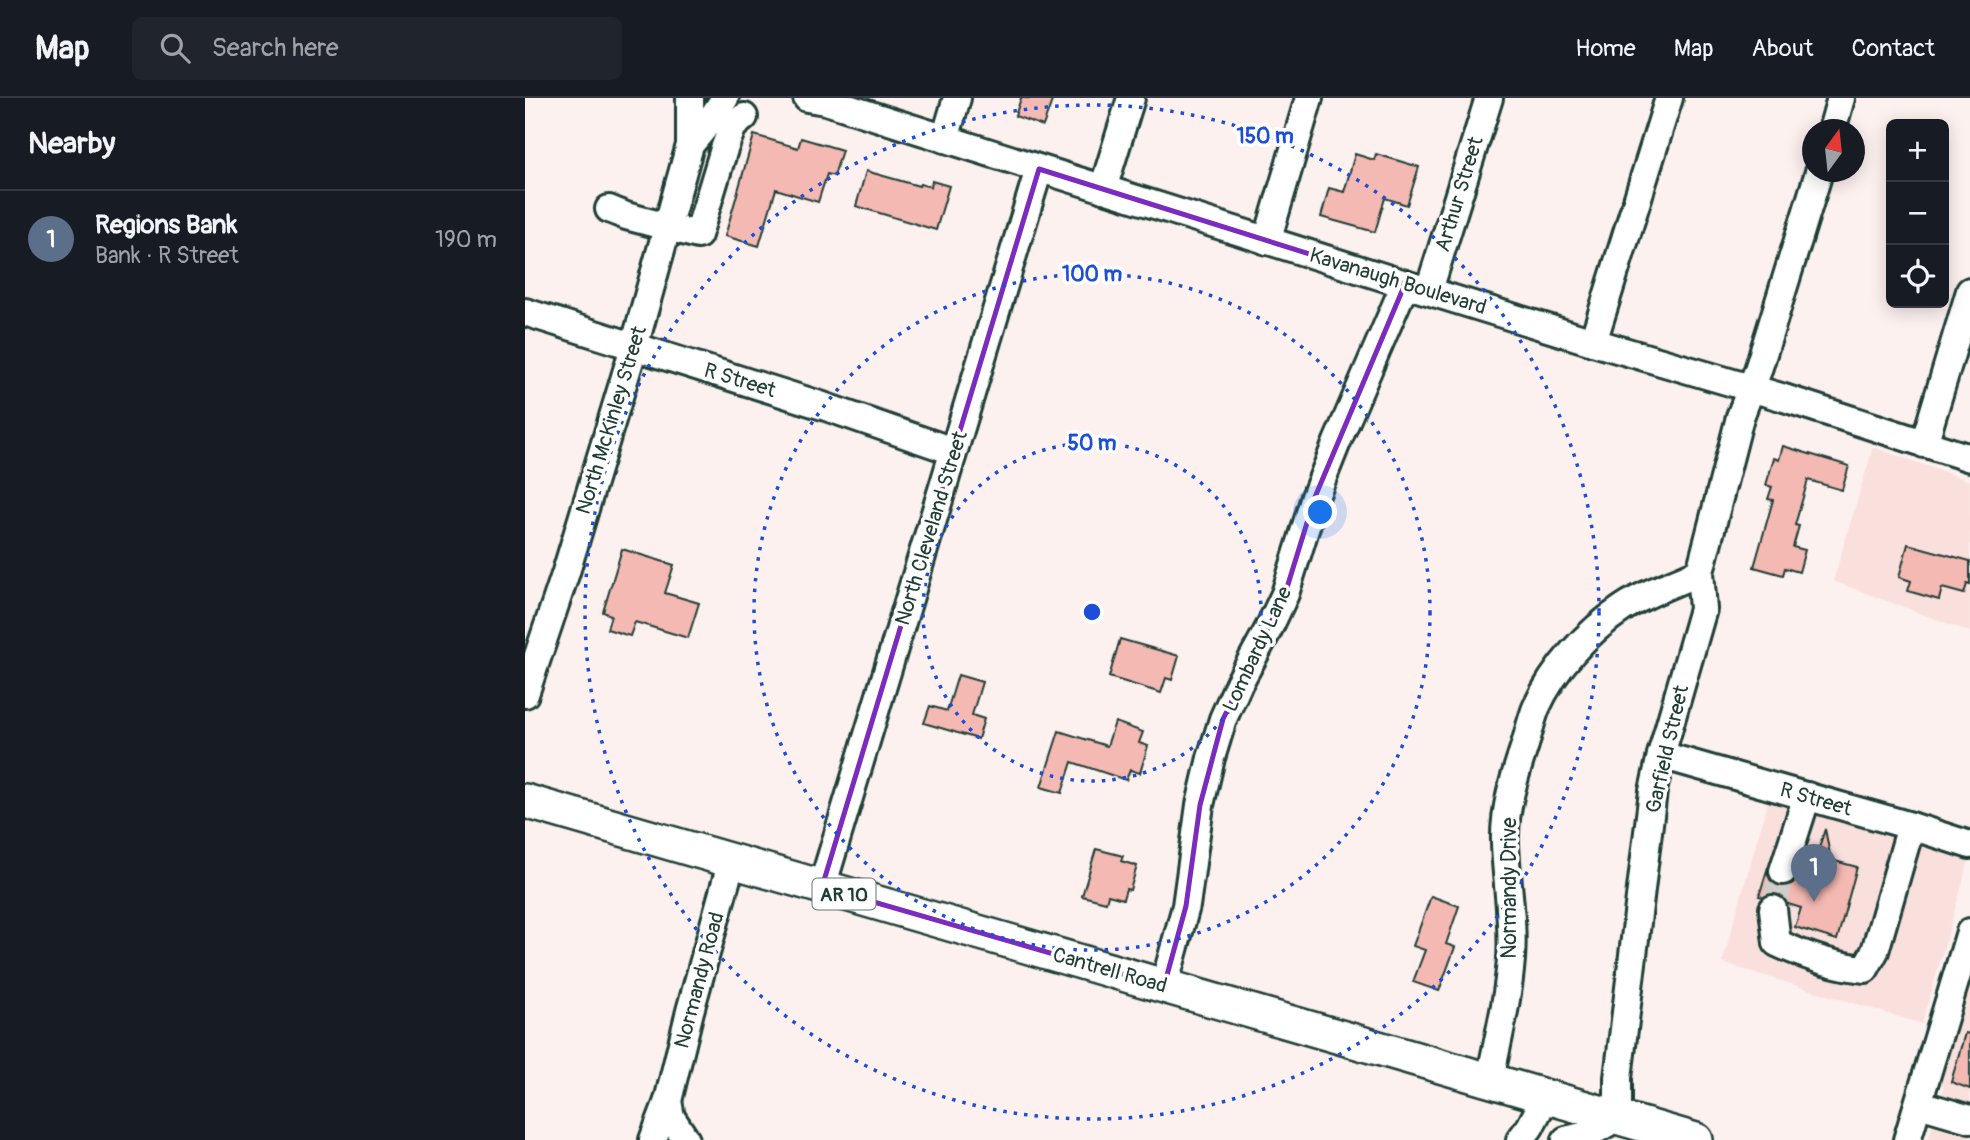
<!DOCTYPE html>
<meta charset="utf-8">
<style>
body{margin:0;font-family:Pangolin,sans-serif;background:#20242c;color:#f1f3f6}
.controls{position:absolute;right:21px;top:21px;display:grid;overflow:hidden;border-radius:10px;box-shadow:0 4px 18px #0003}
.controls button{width:63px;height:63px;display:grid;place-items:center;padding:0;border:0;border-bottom:2px solid #363941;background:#171b24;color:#f1f3f6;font:35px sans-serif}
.compass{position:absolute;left:1277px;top:21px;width:63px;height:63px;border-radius:50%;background:#171b24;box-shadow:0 4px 18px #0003;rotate:15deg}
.you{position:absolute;left:796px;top:415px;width:24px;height:24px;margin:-18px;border:5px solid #fff;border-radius:50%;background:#1a73e8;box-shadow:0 0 0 10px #1a73e833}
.badge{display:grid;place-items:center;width:46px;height:46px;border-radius:50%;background:#7c3aed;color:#fff;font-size:23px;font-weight:700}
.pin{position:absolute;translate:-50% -58px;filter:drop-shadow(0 2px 4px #0008)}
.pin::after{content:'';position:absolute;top:37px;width:24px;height:21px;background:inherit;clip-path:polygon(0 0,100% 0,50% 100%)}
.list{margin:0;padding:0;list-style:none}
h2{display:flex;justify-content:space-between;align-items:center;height:91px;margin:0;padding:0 28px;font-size:30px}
h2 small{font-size:23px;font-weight:400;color:#9ea1a6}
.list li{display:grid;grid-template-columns:46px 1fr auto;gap:21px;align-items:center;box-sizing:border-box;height:98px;padding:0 28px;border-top:2px solid #363941}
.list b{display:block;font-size:26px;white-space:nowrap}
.list p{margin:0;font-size:23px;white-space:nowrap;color:#9ea1a6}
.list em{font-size:23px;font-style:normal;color:#9ea1a6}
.icon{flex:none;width:38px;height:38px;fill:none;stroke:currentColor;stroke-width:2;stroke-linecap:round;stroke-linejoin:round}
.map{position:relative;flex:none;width:1445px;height:1042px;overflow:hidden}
header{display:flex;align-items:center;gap:42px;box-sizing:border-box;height:98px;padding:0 35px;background:#171b24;border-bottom:2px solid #363941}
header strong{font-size:33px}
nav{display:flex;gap:38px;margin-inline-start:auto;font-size:24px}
.search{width:490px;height:63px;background:#20242c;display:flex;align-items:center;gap:18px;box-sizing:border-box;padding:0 24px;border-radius:10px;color:#9ea1a6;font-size:26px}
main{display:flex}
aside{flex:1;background:#171b24}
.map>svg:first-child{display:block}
.built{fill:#fae0dd}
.building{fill:#f4b9b2;stroke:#1f3d34;stroke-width:2}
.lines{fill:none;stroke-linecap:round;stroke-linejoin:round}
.minor-tunnel{stroke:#d1cdca;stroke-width:26;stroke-dasharray:26 13;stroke-linecap:butt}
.minor-casing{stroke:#1f3d34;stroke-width:32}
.major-casing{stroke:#1f3d34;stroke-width:38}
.minor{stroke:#fff;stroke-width:26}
.major{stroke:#fff;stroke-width:33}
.marked{fill:none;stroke:#7b2cbf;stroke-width:5;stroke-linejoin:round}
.ring{fill:none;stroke:#1d4ed8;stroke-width:3.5;stroke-dasharray:3.5 7}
.labels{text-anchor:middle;stroke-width:7;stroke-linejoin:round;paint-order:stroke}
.shield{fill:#fff;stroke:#627771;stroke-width:2}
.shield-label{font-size:19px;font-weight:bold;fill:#1f3d34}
.street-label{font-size:21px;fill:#1f3d34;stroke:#fff}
.centre{fill:#1d4ed8;stroke:#fff;stroke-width:3.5}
.ring-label{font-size:21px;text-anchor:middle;font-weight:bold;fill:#1d4ed8;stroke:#fff;stroke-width:7;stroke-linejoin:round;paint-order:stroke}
</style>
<header>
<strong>Map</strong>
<div class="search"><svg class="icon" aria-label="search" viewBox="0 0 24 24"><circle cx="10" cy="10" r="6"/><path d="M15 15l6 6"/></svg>Search here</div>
<nav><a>Home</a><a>Map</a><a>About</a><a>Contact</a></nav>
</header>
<main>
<aside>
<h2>Nearby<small></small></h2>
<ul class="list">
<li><span class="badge" style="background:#5c6f8a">1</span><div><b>Regions Bank</b><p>Bank · R Street</p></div><em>190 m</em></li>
</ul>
</aside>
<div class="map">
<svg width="1445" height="1042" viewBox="0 0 1445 1042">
<rect width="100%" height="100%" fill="#fdf1f0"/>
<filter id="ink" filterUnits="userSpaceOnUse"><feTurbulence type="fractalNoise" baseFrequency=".0143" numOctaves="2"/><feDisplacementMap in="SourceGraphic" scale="14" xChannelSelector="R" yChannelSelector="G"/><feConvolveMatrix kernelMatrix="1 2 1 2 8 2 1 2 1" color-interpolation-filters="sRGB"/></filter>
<g filter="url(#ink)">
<!-- built -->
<g class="built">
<path d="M 1348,349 L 1445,383 L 1445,534 L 1308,483 Z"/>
<path d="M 1244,700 L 1444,763 L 1397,926 L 1197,865 Z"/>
<path d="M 1445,834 L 1445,1042 L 1403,1042 L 1419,988 L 1401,981 Z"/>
</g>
<!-- building -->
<g class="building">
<path d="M 496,0 L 528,0 L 518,28 L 490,18 Z"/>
<path d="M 229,37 L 273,50 L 276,40 L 317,52 L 309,78 L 302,76 L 293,104 L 251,91 L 234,148 L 200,138 Z"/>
<path d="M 830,56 L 849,62 L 851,56 L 894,69 L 882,107 L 860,100 L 850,134 L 796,119 L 804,90 L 819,94 Z"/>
<path d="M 341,73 L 394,88 L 395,86 L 406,89 L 407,83 L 424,88 L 411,132 L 331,108 Z"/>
<path d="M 1258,348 L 1324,368 L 1317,392 L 1283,382 L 1270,427 L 1274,428 L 1268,449 L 1280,452 L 1274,474 L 1260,470 L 1258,477 L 1229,469 L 1248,402 L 1243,401 L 1247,389 L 1241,387 L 1249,360 L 1254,362 Z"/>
<path d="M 1383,446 L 1445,463 L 1445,487 L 1442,486 L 1439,496 L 1417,490 L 1414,502 L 1383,493 L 1386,483 L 1374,479 Z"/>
<path d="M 97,451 L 149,467 L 140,495 L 174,505 L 163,540 L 110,524 L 105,538 L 82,531 L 86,517 L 78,514 Z"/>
<path d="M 595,541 L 654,558 L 647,582 L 641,580 L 636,595 L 584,579 Z"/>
<path d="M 433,577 L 457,584 L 447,617 L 459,621 L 453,641 L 399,625 L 405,608 L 422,613 Z"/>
<path d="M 590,624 L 618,634 L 614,645 L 623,648 L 615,675 L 605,672 L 601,682 L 547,664 L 537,695 L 516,689 L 534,633 L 582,648 Z"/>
<path d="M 1300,731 L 1306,762 L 1332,769 L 1312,842 L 1270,829 L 1276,810 L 1263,806 L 1260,801 L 1255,797 L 1247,795 L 1238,799 L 1234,798 L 1243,769 L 1243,777 L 1246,783 L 1254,788 L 1262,788 L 1268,785 L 1273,778 L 1284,781 Z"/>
<path d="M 571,751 L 598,758 L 596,763 L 612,768 L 605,792 L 601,791 L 598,801 L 583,797 L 581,804 L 557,798 Z"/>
<path d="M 906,798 L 934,808 L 921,846 L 930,849 L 914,893 L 888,884 L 900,852 L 888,848 Z"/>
<path d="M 1440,935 L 1445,936 L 1445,991 L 1426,984 Z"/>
</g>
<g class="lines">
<!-- minor-tunnel -->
<path class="minor-tunnel" d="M 1248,811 L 1258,773"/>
<defs>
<g id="minor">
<path d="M 282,0 L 301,3 L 880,186 L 1068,244 L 1256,299 L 1445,360"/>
<path d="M 1307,32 L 1316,0"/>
<path d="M 420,41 L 432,0"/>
<path d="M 165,47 L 184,24 L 200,0"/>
<path d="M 578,91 L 606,0"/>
<path d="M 84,111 L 101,118 L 173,137 L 199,51 L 208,28 L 219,19"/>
<path d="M 742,143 L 784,0"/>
<path d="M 904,192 L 964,0"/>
<path d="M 0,214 L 298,308 L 428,353"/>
<path d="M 1068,244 L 1144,0"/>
<path d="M 1399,346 L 1445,193"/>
<path d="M 0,596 L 41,474 L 109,249 L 142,130 L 165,47 L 165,0"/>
<path d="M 1136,657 L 1386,728 L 1445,747"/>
<path d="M 1258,773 L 1282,698"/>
<path d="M 297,789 L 514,71"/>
<path d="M 1248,811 L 1252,845 C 1280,858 1309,868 1340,871 L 1350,853 L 1386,728"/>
<path d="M 639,888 L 661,808 L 675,707 L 686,660 L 698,621 L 714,585 L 743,532 L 760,496 L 790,399 L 812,344 L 880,186"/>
<path d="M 965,981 C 973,941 983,902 986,861 C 989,822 981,783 980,744 C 979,712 989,680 999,650 C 1003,637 1006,623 1011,610 C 1029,570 1062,534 1098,510 C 1121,495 1149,485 1175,474"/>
<path d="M 143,1003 L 146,1019 L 161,1042"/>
<path d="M 1394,1006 L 1445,1021"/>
<path d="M 128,1042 L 143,1003 L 165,913 L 207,762"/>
<path d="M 995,1042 L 1005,1029 L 1021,998"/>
<path d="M 1041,1042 L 1062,1037 L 1093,1019 L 1093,980 L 1128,693 L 1136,657 L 1178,511 L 1175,474 L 1215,319 L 1233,272 L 1294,74"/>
<path d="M 1382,1042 L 1445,834"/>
</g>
<path id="major" d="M 0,703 L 1171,1042"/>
</defs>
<!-- minor casing -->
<use href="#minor" class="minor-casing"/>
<!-- major casing -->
<use href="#major" class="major-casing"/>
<!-- minor -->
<use href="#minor" class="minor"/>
<!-- major -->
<use href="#major" class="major"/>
</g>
</g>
<!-- marked area -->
<path class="marked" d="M 514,71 L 880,186 L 790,399 L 760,496 L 698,621 L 675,707 L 661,808 L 639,888 L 297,789 Z"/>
<!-- distance rings -->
<g class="ring">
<circle cx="567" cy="514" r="169"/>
<circle cx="567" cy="514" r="338"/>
<circle cx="567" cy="514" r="507"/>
</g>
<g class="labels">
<!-- shield labels -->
<rect class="shield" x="287.5" y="780.5" width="63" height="31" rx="5"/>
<g class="shield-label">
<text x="319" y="803">AR 10</text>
</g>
<!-- street labels -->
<g class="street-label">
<text transform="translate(934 96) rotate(-73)" y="7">Arthur Street</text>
<text transform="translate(873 183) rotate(17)" y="7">Kavanaugh Boulevard</text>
<text transform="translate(215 282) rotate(17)" y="7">R Street</text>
<text transform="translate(86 322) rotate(-73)" y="7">North McKinley Street</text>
<text transform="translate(406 430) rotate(-73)" y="7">North Cleveland Street</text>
<text transform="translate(732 551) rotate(-65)" y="7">Lombardy Lane</text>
<text transform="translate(1142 651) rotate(-77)" y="7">Garfield Street</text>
<text transform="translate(1291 701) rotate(16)" y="7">R Street</text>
<text transform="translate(984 790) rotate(-90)" y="7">Normandy Drive</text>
<text transform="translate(585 872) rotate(16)" y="7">Cantrell Road</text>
<text transform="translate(174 882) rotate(-75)" y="7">Normandy Road</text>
</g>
</g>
<circle cx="567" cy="514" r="10" class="centre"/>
<g class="ring-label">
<text x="740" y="45">150 m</text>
<text x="567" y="183">100 m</text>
<text x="567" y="352">50 m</text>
</g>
</svg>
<div class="controls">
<button>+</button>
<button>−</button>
<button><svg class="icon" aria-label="locate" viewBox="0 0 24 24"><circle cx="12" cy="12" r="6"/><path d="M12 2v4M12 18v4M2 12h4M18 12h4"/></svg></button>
</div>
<svg class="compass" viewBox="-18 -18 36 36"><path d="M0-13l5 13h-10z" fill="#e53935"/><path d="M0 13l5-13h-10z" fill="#9ea1a6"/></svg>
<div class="you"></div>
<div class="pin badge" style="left:1289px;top:804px;background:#5c6f8a">1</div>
</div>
</main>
